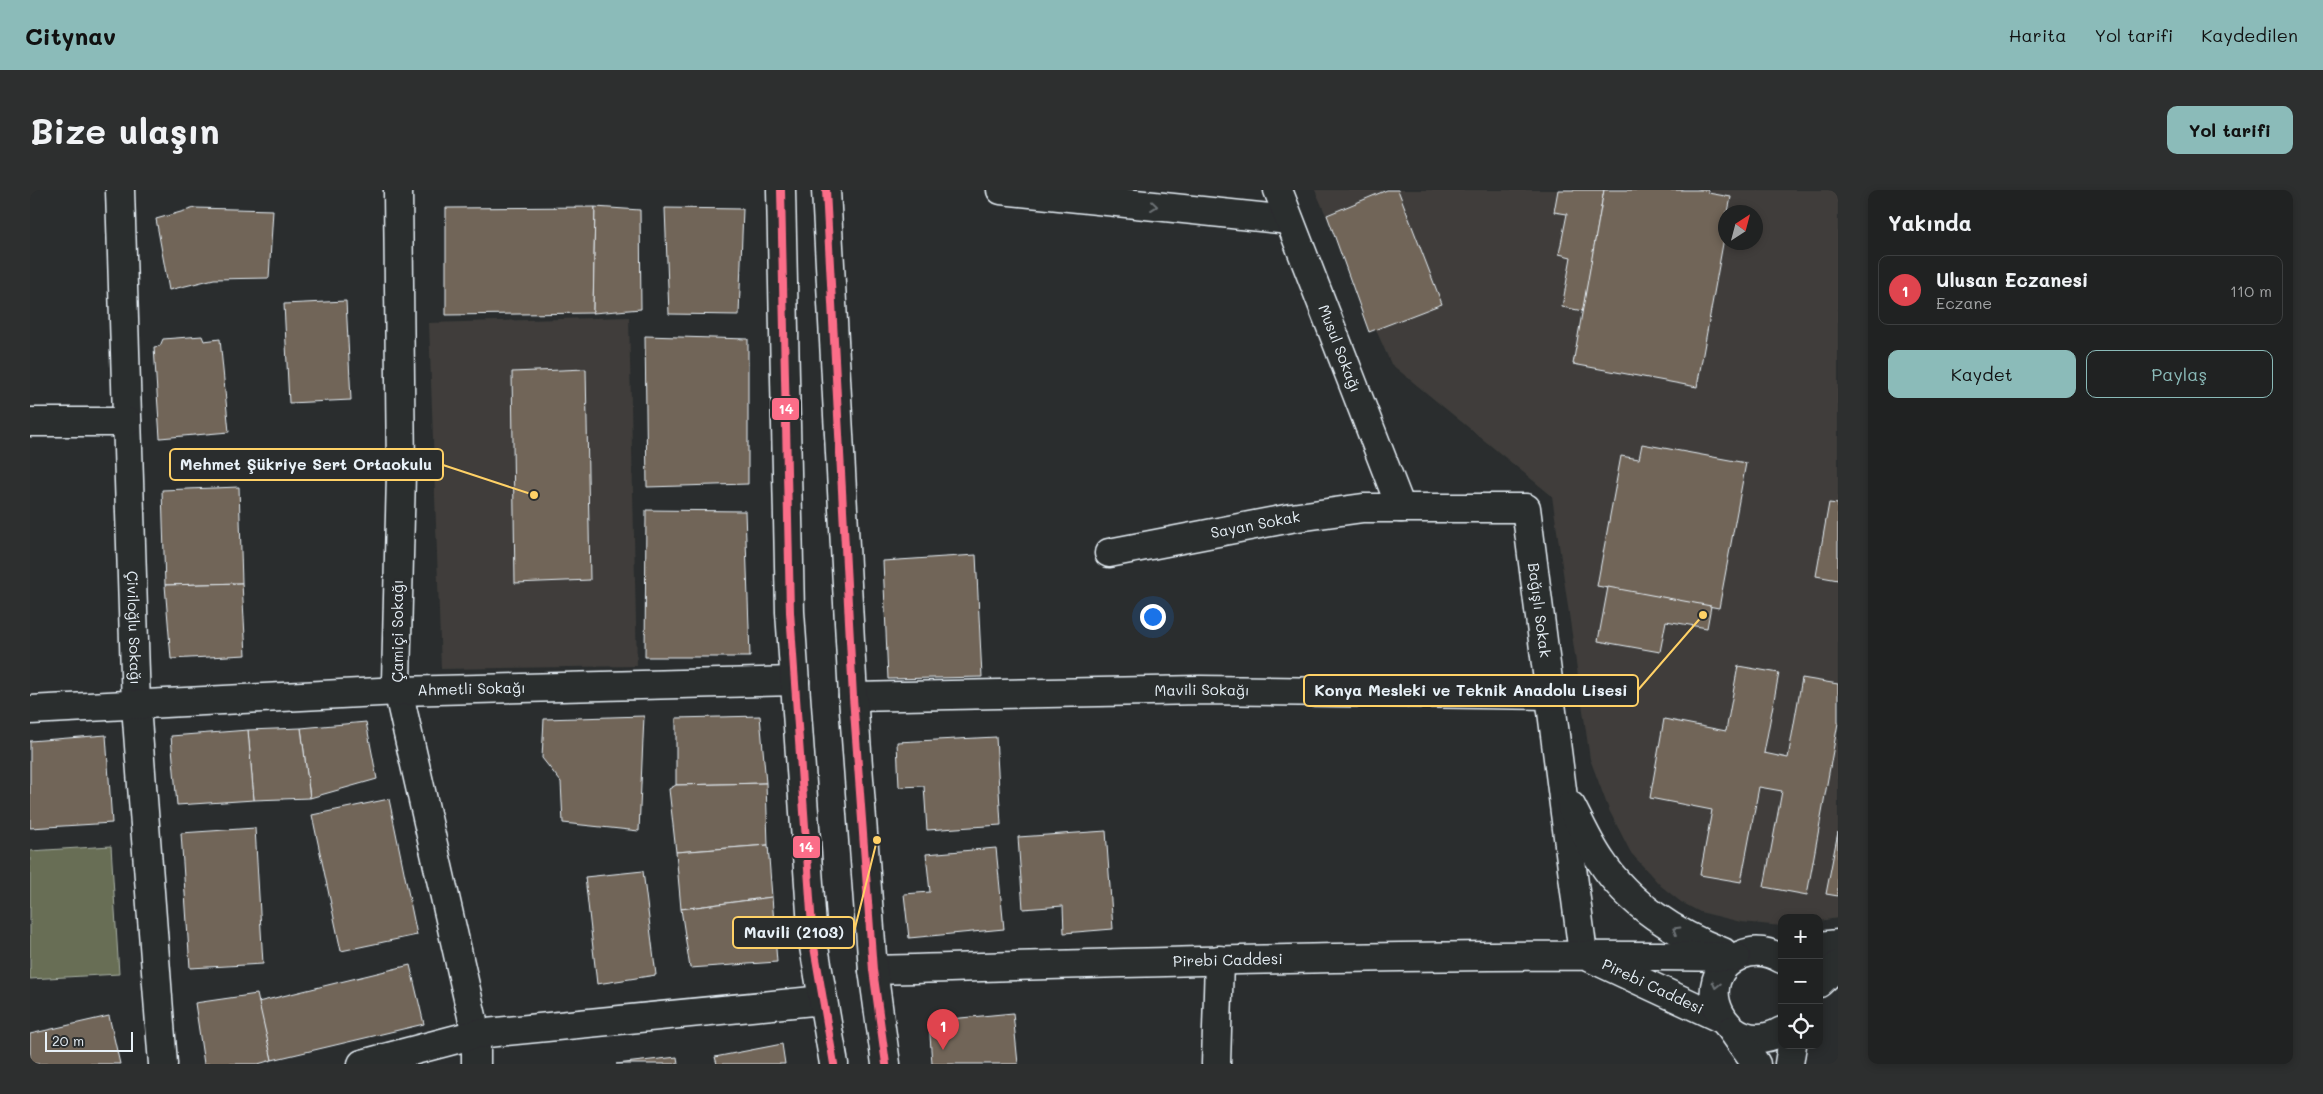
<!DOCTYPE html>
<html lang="tr">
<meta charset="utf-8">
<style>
body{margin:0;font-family:Mali,sans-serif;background:#2d2f2f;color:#f1f3f6}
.controls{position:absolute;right:15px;bottom:15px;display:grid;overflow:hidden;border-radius:10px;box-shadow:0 2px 8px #0003}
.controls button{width:45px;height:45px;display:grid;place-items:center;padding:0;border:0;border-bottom:1px solid #3d3f40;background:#202222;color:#f1f3f6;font:25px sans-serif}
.compass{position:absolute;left:1688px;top:15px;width:45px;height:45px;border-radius:50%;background:#202222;box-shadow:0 2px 8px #0003;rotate:36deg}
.scale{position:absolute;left:15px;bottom:12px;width:88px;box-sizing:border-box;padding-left:5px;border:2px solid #e8f1f8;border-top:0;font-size:14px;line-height:18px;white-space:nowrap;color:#e8f1f8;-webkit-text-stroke:4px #2a2d2e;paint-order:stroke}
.you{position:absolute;left:1122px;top:426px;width:18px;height:18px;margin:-12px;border:4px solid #fff;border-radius:50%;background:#1a73e8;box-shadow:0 0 0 8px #1a73e833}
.badge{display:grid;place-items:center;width:32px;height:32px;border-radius:50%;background:#8bbbb9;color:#fff;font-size:16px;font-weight:700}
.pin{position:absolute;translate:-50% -41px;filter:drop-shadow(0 1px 2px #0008)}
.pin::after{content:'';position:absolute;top:26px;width:18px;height:15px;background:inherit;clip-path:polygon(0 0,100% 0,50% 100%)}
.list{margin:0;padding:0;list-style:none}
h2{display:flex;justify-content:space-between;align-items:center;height:65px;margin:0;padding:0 20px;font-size:21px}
h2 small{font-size:16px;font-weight:400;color:#a2a4a5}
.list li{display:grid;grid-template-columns:32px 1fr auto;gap:15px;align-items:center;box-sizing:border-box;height:70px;margin:0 10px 10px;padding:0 10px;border:1px solid #3d3f40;border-radius:10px}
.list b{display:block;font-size:19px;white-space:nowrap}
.list p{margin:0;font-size:16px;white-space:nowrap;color:#a2a4a5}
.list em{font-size:16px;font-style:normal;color:#a2a4a5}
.actions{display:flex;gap:10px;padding:15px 20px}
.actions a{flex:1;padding:11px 0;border:1px solid #8bbbb9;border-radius:10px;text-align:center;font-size:18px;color:#8bbbb9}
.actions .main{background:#8bbbb9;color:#111}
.icon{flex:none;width:28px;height:28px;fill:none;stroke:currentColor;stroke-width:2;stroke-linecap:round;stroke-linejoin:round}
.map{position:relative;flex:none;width:1808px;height:874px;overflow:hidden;border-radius:10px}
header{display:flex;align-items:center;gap:30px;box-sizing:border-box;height:70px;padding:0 25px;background:#8bbbb9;color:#111}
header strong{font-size:24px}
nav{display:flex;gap:28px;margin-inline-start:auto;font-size:18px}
.intro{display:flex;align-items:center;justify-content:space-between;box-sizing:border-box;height:120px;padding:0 30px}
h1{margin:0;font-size:35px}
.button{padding:12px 22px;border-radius:10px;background:#8bbbb9;color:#111;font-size:18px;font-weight:700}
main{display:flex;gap:30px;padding:0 30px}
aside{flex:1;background:#202222;border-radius:10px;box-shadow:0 2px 8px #0003}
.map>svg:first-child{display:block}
.built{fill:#3f3e3b;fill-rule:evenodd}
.green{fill:#676e54;stroke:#a8b0a6}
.building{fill:#716558;stroke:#e8f1f8}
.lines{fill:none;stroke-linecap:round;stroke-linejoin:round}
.minor-casing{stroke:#e8f1f8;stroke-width:31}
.major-casing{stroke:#e8f1f8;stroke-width:31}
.minor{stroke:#2a2d2e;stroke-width:28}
.major{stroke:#2a2d2e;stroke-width:28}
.bus-1-casing{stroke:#2a2d2e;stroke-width:11}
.bus-1{stroke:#fb6d88;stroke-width:8}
.oneway{stroke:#6c7275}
.labels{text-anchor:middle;stroke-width:5;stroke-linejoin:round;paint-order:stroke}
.street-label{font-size:15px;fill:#e8f1f8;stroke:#2a2d2e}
.leader{fill:none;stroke:#ffd166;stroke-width:2}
.callout-dot{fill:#ffd166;stroke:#2a2d2e;stroke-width:2}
.callout{fill:#2a2d2e;stroke:#ffd166;stroke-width:2}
.callout-label{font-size:16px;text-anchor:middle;font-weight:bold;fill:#e8f1f8}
.line-badge{stroke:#2a2d2e;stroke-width:2}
.badge-label{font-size:14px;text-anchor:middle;font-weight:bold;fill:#fff}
</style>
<header>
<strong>Citynav</strong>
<nav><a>Harita</a><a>Yol tarifi</a><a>Kaydedilen</a></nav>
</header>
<div class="intro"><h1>Bize ulaşın</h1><a class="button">Yol tarifi</a></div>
<main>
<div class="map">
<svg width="1808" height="874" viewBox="0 0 1808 874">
<rect width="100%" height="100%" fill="#2a2d2e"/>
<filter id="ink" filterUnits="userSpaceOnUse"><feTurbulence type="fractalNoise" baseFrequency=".02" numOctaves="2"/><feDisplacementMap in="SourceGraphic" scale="10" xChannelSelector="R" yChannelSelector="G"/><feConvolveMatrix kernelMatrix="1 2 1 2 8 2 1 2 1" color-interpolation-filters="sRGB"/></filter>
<g filter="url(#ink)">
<!-- built -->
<g class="built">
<path d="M 1285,0 L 1808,0 L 1808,728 L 1789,731 L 1789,728 L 1752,728 L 1752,736 L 1711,732 L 1670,722 L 1651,712 L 1631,696 L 1601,663 L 1579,620 L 1560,569 L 1522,306 L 1361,174 ZM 1696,22 L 1726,22 L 1726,52 L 1696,52 Z"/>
<path d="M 599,127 L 607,476 L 411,479 L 399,133 Z"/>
</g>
<!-- green -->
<path class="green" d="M 81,656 L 89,784 L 0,789 L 0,661 Z"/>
<!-- building -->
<g class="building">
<path d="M 1357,0 L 1368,0 L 1412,114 L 1339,142 L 1297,25 Z"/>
<path d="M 1528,0 L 1574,0 L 1553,121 L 1532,117 L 1541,67 L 1529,64 L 1537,24 L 1524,22 Z"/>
<path d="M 1574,0 L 1678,0 L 1678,3 L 1701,7 L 1698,22 L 1696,22 L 1696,37 L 1667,197 L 1543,174 Z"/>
<path d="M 565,17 L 563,123 L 416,125 L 416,18 Z"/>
<path d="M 565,17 L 610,20 L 611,119 L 563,123 Z"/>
<path d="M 165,18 L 243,20 L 239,88 L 184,89 L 139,100 L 126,29 Z"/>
<path d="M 635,18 L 713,19 L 709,125 L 639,124 Z"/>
<path d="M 316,111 L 321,210 L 259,213 L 254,114 Z"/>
<path d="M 172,146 L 174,151 L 190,149 L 199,242 L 130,248 L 124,157 L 130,156 L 133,149 Z"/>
<path d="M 615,146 L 718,149 L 718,294 L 617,297 Z"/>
<path d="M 556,179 L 560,390 L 485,393 L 482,182 Z"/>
<path d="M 1612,254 L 1716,273 L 1689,418 L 1567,396 L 1591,266 L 1609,269 Z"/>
<path d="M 209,297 L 212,393 L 135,395 L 132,300 Z"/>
<path d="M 1799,313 L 1808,314 L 1808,390 L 1786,386 Z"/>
<path d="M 616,320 L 715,321 L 720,467 L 615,467 Z"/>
<path d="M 946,365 L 952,487 L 858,489 L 853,371 Z"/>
<path d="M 212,393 L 216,465 L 141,469 L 135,395 Z"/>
<path d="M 1578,397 L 1681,416 L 1677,438 L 1636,431 L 1630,462 L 1568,451 Z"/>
<path d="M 1708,476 L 1749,483 L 1734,563 L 1758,568 L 1772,488 L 1808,494 L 1808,533 L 1777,705 L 1734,697 L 1752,601 L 1729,597 L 1711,692 L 1670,685 L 1682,620 L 1620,608 L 1634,529 L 1696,541 Z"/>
<path d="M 614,526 L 609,641 L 533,633 L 531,592 L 512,568 L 514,529 Z"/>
<path d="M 730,526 L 736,593 L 646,595 L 646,528 Z"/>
<path d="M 336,532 L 347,589 L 280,608 L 271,538 Z"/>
<path d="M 271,538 L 280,608 L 224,610 L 218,540 Z"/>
<path d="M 218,540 L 224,610 L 147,615 L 141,546 Z"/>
<path d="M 76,545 L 82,633 L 0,638 L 0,551 Z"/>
<path d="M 966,547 L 971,635 L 897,640 L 894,596 L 869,597 L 867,552 Z"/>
<path d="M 736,593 L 738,655 L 646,662 L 639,599 L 646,595 Z"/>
<path d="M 359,609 L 387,745 L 311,761 L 282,625 Z"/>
<path d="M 225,638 L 233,774 L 160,778 L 151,643 Z"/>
<path d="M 1076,641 L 1083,739 L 1034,743 L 1033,716 L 993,719 L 988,647 Z"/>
<path d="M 1808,642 L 1808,706 L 1796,704 Z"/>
<path d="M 738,655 L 742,707 L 651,719 L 646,662 Z"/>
<path d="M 966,658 L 974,739 L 879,748 L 874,704 L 900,702 L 896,664 Z"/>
<path d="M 613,681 L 626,785 L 567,794 L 555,687 Z"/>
<path d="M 742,707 L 747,772 L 660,778 L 651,719 Z"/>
<path d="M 380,775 L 394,834 L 242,870 L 228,812 Z"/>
<path d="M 227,804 L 242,870 L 228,874 L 174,874 L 165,813 Z"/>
<path d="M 983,823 L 988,874 L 902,874 L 899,831 Z"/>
<path d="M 79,826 L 90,874 L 0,874 L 0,844 Z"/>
<path d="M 752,854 L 755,874 L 687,874 L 685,867 Z"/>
<path d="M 647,867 L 648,874 L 586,874 Z"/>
</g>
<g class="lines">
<defs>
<g id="minor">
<path id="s1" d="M 90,0 L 106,516 L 133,874"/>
<path d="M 368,0 L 371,284 L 366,491 L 446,844 L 446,874"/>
<path d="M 971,0 L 1259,30"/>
<path id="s2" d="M 1248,0 L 1371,318"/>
<path d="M 0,232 L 97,232"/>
<path id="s3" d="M 1079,363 L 1261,328 L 1333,318 L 1496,318 L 1553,764"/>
<path id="s4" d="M 823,507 L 1170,500 L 1522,505"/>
<path id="s5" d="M 0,520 L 369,501 L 765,491"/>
<path d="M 1541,616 C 1551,635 1559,654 1571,671 C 1599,714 1646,744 1693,762"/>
<path d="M 1789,756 L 1808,754"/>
<path id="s6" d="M 1561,768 L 1692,829"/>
<path d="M 1752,769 C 1738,761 1725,759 1711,765 C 1656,787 1696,873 1752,841"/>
<path id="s7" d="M 843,780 C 1130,772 1418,762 1706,767"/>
<path d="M 1789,793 L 1808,775"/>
<path d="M 1702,840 L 1726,874"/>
<path d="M 332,874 L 446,844 L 793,810"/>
<path d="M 1186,874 L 1189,770"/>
<path d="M 1759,874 L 1762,855"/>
</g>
<g id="major">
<path d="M 751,0 L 760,422 L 783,751 L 804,874"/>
<path d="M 796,0 L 823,507 L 843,780 L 856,874"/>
</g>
</defs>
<!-- minor casing -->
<use href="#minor" class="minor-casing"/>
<!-- major casing -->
<use href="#major" class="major-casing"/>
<!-- minor -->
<use href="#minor" class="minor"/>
<!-- major -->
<use href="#major" class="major"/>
<defs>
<g id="bus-1">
<path d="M 751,0 L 760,422 L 783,751 L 804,874"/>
<path d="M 796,0 L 823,507 L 843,780 L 856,874"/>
</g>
</defs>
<!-- bus-1 casing -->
<use href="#bus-1" class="bus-1-casing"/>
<!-- bus-1 -->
<use href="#bus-1" class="bus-1"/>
</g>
<!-- one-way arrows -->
<defs><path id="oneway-chevron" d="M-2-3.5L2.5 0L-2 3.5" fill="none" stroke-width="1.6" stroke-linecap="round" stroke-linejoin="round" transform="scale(1.25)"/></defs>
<g class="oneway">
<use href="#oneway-chevron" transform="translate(1124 16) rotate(6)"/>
<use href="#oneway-chevron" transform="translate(1646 740) rotate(-149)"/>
<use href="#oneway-chevron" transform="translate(1686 795) rotate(103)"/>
</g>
</g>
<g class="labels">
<!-- street labels -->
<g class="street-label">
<text dy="5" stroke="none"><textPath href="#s2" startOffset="170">Musul Sokağı</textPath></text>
<text dy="5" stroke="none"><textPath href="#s3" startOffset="149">Sayan Sokak</textPath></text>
<text dy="5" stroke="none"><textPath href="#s3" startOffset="524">Bağışlı Sokak</textPath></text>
<text dy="5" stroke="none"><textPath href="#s1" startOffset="438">Çiviloğlu Sokağı</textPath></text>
<text transform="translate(368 441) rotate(-90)" y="5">Çamiçi Sokağı</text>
<text dy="5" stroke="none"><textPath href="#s5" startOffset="442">Ahmetli Sokağı</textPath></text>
<text dy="5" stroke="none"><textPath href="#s4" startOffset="349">Mavili Sokağı</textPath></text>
<text dy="5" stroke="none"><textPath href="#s7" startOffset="355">Pirebi Caddesi</textPath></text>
<text dy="5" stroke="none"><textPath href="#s6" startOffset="68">Pirebi Caddesi</textPath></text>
</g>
</g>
<!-- callouts -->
<path class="leader" d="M504 305L413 275M1673 425L1608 500M847 650L824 742"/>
<g class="callout-dot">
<circle cx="504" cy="305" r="5"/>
<circle cx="1673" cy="425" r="5"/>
<circle cx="847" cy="650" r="5"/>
</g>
<g class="callout">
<rect x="140" y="259" width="273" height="31" rx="5"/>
<rect x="1274" y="485" width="334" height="31" rx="5"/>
<rect x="703" y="727" width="121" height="31" rx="5"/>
</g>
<g class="callout-label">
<text x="276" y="280">Mehmet Şükriye Sert Ortaokulu</text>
<text x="1441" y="506">Konya Mesleki ve Teknik Anadolu Lisesi</text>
<text x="764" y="748">Mavili (2103)</text>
</g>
<g class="line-badge">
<rect x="741" y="207" width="29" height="24" rx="5" fill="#fb6d88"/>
<rect x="762" y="645" width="29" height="24" rx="5" fill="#fb6d88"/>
</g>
<g class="badge-label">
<text x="756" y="224">14</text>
<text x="776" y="662">14</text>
</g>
</svg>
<div class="controls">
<button>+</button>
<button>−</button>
<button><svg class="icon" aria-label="locate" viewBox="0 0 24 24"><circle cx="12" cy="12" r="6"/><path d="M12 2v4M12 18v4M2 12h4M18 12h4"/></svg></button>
</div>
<svg class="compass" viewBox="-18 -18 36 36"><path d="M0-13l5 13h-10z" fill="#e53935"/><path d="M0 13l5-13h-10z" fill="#a2a4a5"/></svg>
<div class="scale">20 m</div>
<div class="you"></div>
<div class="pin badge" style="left:913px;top:860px;background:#e0444e">1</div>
</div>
<aside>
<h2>Yakında<small></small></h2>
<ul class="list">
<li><span class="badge" style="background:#e0444e">1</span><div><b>Ulusan Eczanesi</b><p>Eczane</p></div><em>110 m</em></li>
</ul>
<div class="actions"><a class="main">Kaydet</a><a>Paylaş</a></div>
</aside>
</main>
